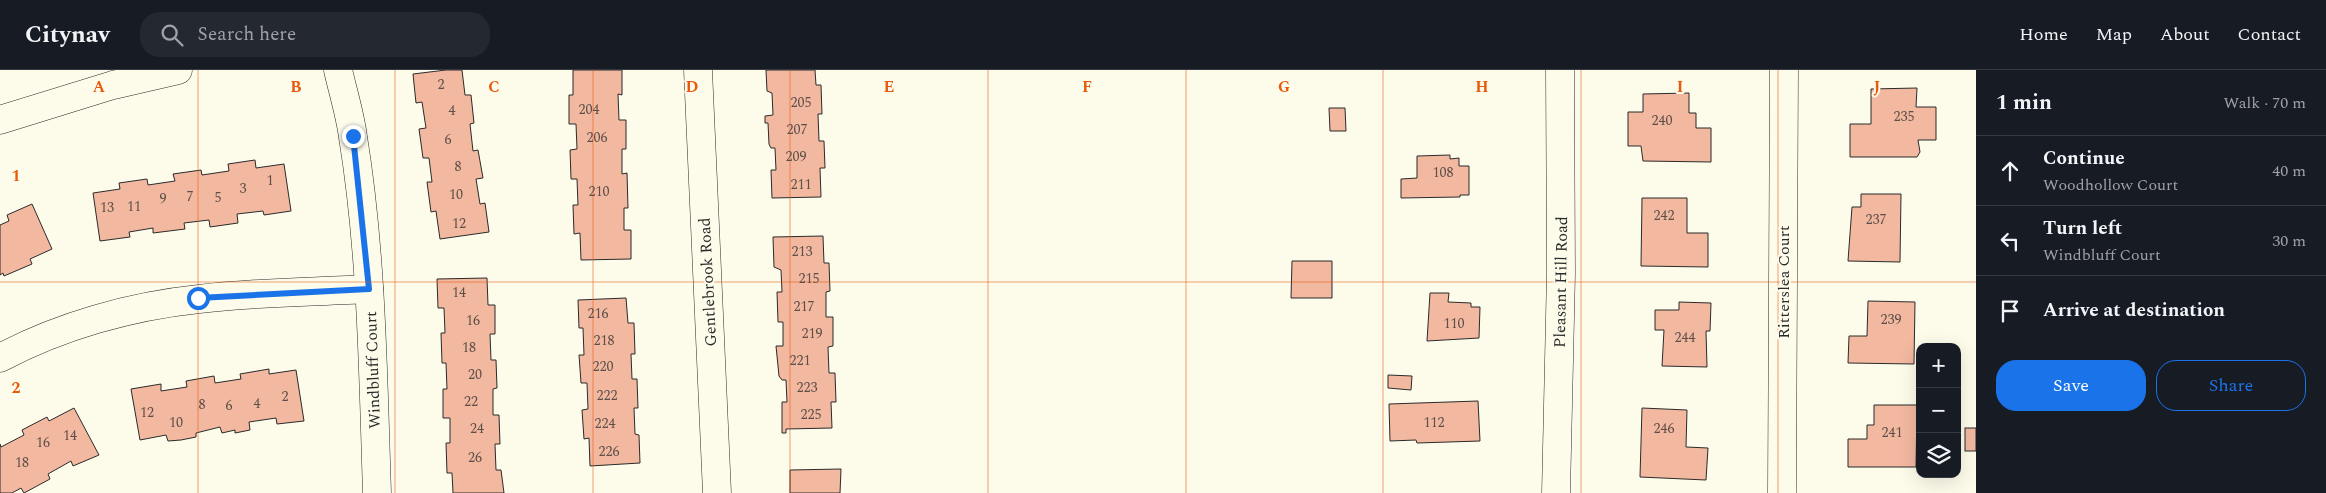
<!DOCTYPE html>
<meta charset="utf-8">
<style>
body{margin:0;font-family:Spectral,serif;background:#242831;color:#f1f3f6}
.controls{position:absolute;right:15px;bottom:15px;display:grid;overflow:hidden;border-radius:10px;box-shadow:0 5px 20px #0002}
.controls button{width:45px;height:45px;display:grid;place-items:center;padding:0;border:0;border-bottom:1px solid #363941;background:#171b24;color:#f1f3f6;font:25px sans-serif}
.stop{position:absolute;width:15px;height:15px;margin:-11px;border:4px solid #1a73e8;border-radius:50%;background:#fff}
.stop.end{background:#1a73e8;border-color:#fff;box-shadow:0 1px 5px #0008}
.list{margin:0;padding:0;list-style:none}
h2{display:flex;justify-content:space-between;align-items:center;height:65px;margin:0;padding:0 20px;font-size:21px}
h2 small{font-size:16px;font-weight:400;color:#9ea1a6}
.list li{display:grid;grid-template-columns:32px 1fr auto;gap:15px;align-items:center;box-sizing:border-box;height:70px;padding:0 20px;border-top:1px solid #363941}
.list b{display:block;font-size:19px;white-space:nowrap}
.list p{margin:0;font-size:16px;white-space:nowrap;color:#9ea1a6}
.list em{font-size:16px;font-style:normal;color:#9ea1a6}
.actions{display:flex;gap:10px;padding:15px 20px}
.actions a{flex:1;padding:11px 0;border:1px solid #1a73e8;border-radius:20px;text-align:center;font-size:18px;color:#1a73e8}
.actions .main{background:#1a73e8;color:#fff}
.icon{flex:none;width:28px;height:28px;fill:none;stroke:currentColor;stroke-width:2;stroke-linecap:round;stroke-linejoin:round}
.map{position:relative;flex:none;width:1976px;height:423px;overflow:hidden}
header{display:flex;align-items:center;gap:30px;box-sizing:border-box;height:70px;padding:0 25px;background:#171b24;border-bottom:1px solid #363941}
header strong{font-size:24px}
nav{display:flex;gap:28px;margin-inline-start:auto;font-size:18px}
.search{width:350px;height:45px;background:#242831;display:flex;align-items:center;gap:12px;box-sizing:border-box;padding:0 18px;border-radius:20px;color:#9ea1a6;font-size:19px}
main{display:flex}
aside{flex:1;background:#171b24}
.map>svg:first-child{display:block}
.building{fill:#f2b8a0;stroke:#2b2b2b}
.lines{fill:none;stroke-linecap:round;stroke-linejoin:round}
.street-casing{stroke:#2b2b2b;stroke-width:29}
.street{stroke:#fdfbea;stroke-width:28}
.route{stroke:#1a73e8;stroke-width:6}
.grid{fill:none;stroke:#e8590c;stroke-width:1;stroke-opacity:0.55}
.labels{text-anchor:middle;stroke-width:4;stroke-linejoin:round;paint-order:stroke}
.number-label{font-size:14px;fill:#5d4e48}
.street-label{font-size:16px;fill:#2b2b2b;stroke:#fdfbea}
.grid-label{font-size:16px;text-anchor:middle;font-weight:bold;fill:#e8590c;stroke:#fdfbea;stroke-width:4;stroke-linejoin:round;paint-order:stroke}
</style>
<header>
<strong>Citynav</strong>
<div class="search"><svg class="icon" aria-label="search" viewBox="0 0 24 24"><circle cx="10" cy="10" r="6"/><path d="M15 15l6 6"/></svg>Search here</div>
<nav><a>Home</a><a>Map</a><a>About</a><a>Contact</a></nav>
</header>
<main>
<div class="map">
<svg width="1976" height="423" viewBox="0 0 1976 423">
<rect width="100%" height="100%" fill="#fdfbea"/>
<!-- building -->
<g class="building">
<path d="M 446,0 L 462,0 L 465,25 L 471,25 L 474,53 L 470,54 L 473,81 L 478,80 L 483,108 L 476,109 L 480,134 L 485,133 L 489,162 L 440,169 L 436,141 L 431,142 L 427,112 L 432,112 L 429,88 L 423,88 L 419,59 L 426,58 L 422,32 L 416,33 L 413,4 Z"/>
<path d="M 573,0 L 622,0 L 622,25 L 618,24 L 619,50 L 626,50 L 626,79 L 622,79 L 622,104 L 627,103 L 628,138 L 624,138 L 624,160 L 631,160 L 631,189 L 581,190 L 580,163 L 574,164 L 573,135 L 578,135 L 577,109 L 571,109 L 570,80 L 577,79 L 576,54 L 569,54 L 569,25 L 573,25 Z"/>
<path d="M 766,0 L 815,0 L 816,15 L 821,15 L 822,44 L 818,44 L 819,71 L 824,71 L 825,98 L 820,98 L 821,127 L 772,128 L 771,100 L 776,100 L 775,78 L 771,78 L 769,74 L 768,53 L 765,53 L 765,46 L 773,45 L 772,23 L 767,21 Z"/>
<path d="M 1917,18 L 1916,37 L 1936,37 L 1936,70 L 1918,70 L 1920,82 L 1917,87 L 1850,87 L 1850,54 L 1871,54 L 1871,19 Z"/>
<path d="M 1689,23 L 1689,43 L 1696,43 L 1696,58 L 1711,58 L 1711,92 L 1643,91 L 1641,76 L 1628,76 L 1628,42 L 1643,42 L 1643,24 Z"/>
<path d="M 1329,38 L 1345,38 L 1346,61 L 1330,61 Z"/>
<path d="M 1450,85 L 1450,89 L 1459,88 L 1459,96 L 1469,96 L 1469,125 L 1460,125 L 1460,127 L 1401,128 L 1401,109 L 1417,108 L 1417,86 Z"/>
<path d="M 255,90 L 256,98 L 284,94 L 291,141 L 264,145 L 263,141 L 237,144 L 238,153 L 210,157 L 209,150 L 184,153 L 185,159 L 153,163 L 153,158 L 129,162 L 130,167 L 100,171 L 93,123 L 120,119 L 119,113 L 147,109 L 148,115 L 175,111 L 173,104 L 201,100 L 202,105 L 229,101 L 228,94 Z"/>
<path d="M 1861,124 L 1901,124 L 1900,192 L 1848,191 L 1852,137 L 1861,137 Z"/>
<path d="M 1642,128 L 1687,128 L 1687,163 L 1708,163 L 1708,197 L 1641,196 Z"/>
<path d="M 32,134 L 52,179 L 30,189 L 32,194 L 4,206 L 3,203 L 0,205 L 0,155 L 9,151 L 7,145 Z"/>
<path d="M 823,166 L 824,193 L 829,193 L 830,221 L 826,222 L 826,247 L 833,247 L 833,276 L 828,277 L 829,303 L 835,303 L 836,332 L 831,332 L 832,358 L 786,359 L 786,363 L 782,363 L 782,332 L 787,332 L 786,310 L 782,310 L 779,306 L 776,276 L 783,276 L 783,252 L 778,252 L 777,222 L 782,222 L 781,200 L 774,197 L 773,167 Z"/>
<path d="M 1292,191 L 1332,191 L 1332,228 L 1291,228 Z"/>
<path d="M 487,208 L 488,235 L 495,235 L 495,264 L 490,264 L 491,290 L 496,290 L 497,318 L 493,319 L 493,345 L 499,345 L 500,374 L 495,374 L 496,400 L 501,400 L 504,423 L 453,423 L 452,403 L 447,403 L 446,373 L 450,373 L 450,348 L 443,348 L 443,319 L 447,319 L 446,293 L 442,293 L 441,263 L 445,263 L 444,238 L 438,238 L 437,209 Z"/>
<path d="M 1430,223 L 1449,223 L 1448,232 L 1471,233 L 1471,237 L 1480,237 L 1479,268 L 1427,271 Z"/>
<path d="M 626,228 L 628,253 L 634,253 L 635,284 L 631,284 L 632,309 L 637,309 L 638,338 L 634,338 L 635,364 L 639,365 L 640,393 L 590,396 L 589,368 L 584,369 L 582,340 L 588,339 L 587,313 L 581,313 L 579,285 L 584,285 L 583,258 L 579,258 L 578,230 Z"/>
<path d="M 1868,231 L 1915,232 L 1914,294 L 1848,293 L 1849,266 L 1867,266 Z"/>
<path d="M 1679,232 L 1711,233 L 1710,261 L 1706,261 L 1707,297 L 1662,296 L 1664,260 L 1655,260 L 1655,240 L 1679,240 Z"/>
<path d="M 269,299 L 269,304 L 296,300 L 304,351 L 277,354 L 276,348 L 249,352 L 250,360 L 235,363 L 235,360 L 222,363 L 220,357 L 196,363 L 196,367 L 181,370 L 168,371 L 166,365 L 140,370 L 131,319 L 161,314 L 161,321 L 187,317 L 186,311 L 214,306 L 215,313 L 241,309 L 240,304 Z"/>
<path d="M 1388,305 L 1412,306 L 1411,320 L 1388,318 Z"/>
<path d="M 1478,331 L 1480,371 L 1417,373 L 1416,370 L 1390,371 L 1389,334 Z"/>
<path d="M 1874,335 L 1917,335 L 1916,397 L 1848,397 L 1848,369 L 1867,369 L 1867,355 L 1874,355 Z"/>
<path d="M 74,338 L 99,385 L 73,396 L 71,391 L 48,404 L 50,409 L 24,423 L 21,418 L 12,423 L 0,423 L 0,374 L 1,377 L 24,365 L 22,360 L 47,347 L 49,351 Z"/>
<path d="M 1642,338 L 1687,340 L 1686,377 L 1708,378 L 1706,410 L 1640,407 Z"/>
<rect x="1965" y="358" width="11" height="23"/>
<path d="M 841,399 L 840,423 L 790,423 L 790,400 Z"/>
</g>
<g class="lines">
<defs>
<g id="street">
<path d="M 338,0 C 343,22 350,44 353,67 C 372,184 373,304 377,423"/>
<path d="M 698,0 L 717,423"/>
<path d="M 0,50 L 113,15 L 178,0"/>
<path d="M 0,288 C 60,256 131,236 199,229 C 255,222 313,222 369,219"/>
<path d="M 1556,423 L 1561,203 L 1560,0"/>
<path d="M 1782,423 L 1784,0"/>
</g>
</defs>
<!-- street casing -->
<use href="#street" class="street-casing"/>
<!-- street -->
<use href="#street" class="street"/>
</g>
<g class="lines">
<!-- route -->
<path class="route" d="M 198,228 L 369,219 L 353,66"/>
</g>
<!-- grid -->
<path class="grid" d="M 198,0 L 198,423M 395,0 L 395,423M 593,0 L 593,423M 790,0 L 790,423M 988,0 L 988,423M 1186,0 L 1186,423M 1383,0 L 1383,423M 1581,0 L 1581,423M 1778,0 L 1778,423M 0,212 L 1976,212"/>
<g class="labels">
<!-- number labels -->
<g class="number-label">
<text x="441" y="19">2</text>
<text x="801" y="37">205</text>
<text x="589" y="44">204</text>
<text x="452" y="45">4</text>
<text x="1904" y="51">235</text>
<text x="1662" y="55">240</text>
<text x="797" y="64">207</text>
<text x="597" y="72">206</text>
<text x="448" y="74">6</text>
<text x="796" y="91">209</text>
<text x="458" y="101">8</text>
<text x="1443" y="107">108</text>
<text x="270" y="115">1</text>
<text x="801" y="119">211</text>
<text x="243" y="123">3</text>
<text x="599" y="126">210</text>
<text x="456" y="129">10</text>
<text x="190" y="131">7</text>
<text x="218" y="132">5</text>
<text x="163" y="133">9</text>
<text x="134" y="141">11</text>
<text x="107" y="142">13</text>
<text x="1664" y="150">242</text>
<text x="1876" y="154">237</text>
<text x="459" y="158">12</text>
<text x="802" y="186">213</text>
<text x="809" y="213">215</text>
<text x="459" y="227">14</text>
<text x="804" y="241">217</text>
<text x="598" y="248">216</text>
<text x="1891" y="254">239</text>
<text x="473" y="255">16</text>
<text x="1454" y="258">110</text>
<text x="812" y="268">219</text>
<text x="1685" y="272">244</text>
<text x="604" y="275">218</text>
<text x="469" y="282">18</text>
<text x="800" y="295">221</text>
<text x="603" y="301">220</text>
<text x="475" y="309">20</text>
<text x="807" y="322">223</text>
<text x="607" y="330">222</text>
<text x="285" y="331">2</text>
<text x="471" y="336">22</text>
<text x="257" y="338">4</text>
<text x="202" y="339">8</text>
<text x="229" y="340">6</text>
<text x="147" y="347">12</text>
<text x="811" y="349">225</text>
<text x="176" y="357">10</text>
<text x="1434" y="357">112</text>
<text x="605" y="358">224</text>
<text x="477" y="363">24</text>
<text x="1664" y="363">246</text>
<text x="1892" y="367">241</text>
<text x="70" y="370">14</text>
<text x="43" y="377">16</text>
<text x="609" y="386">226</text>
<text x="475" y="392">26</text>
<text x="22" y="397">18</text>
</g>
<!-- street labels -->
<g class="street-label">
<text transform="translate(707 212) rotate(-93)" y="6">Gentlebrook Road</text>
<text transform="translate(1560 212) rotate(-89)" y="6">Pleasant Hill Road</text>
<text transform="translate(1783 212) rotate(-90)" y="6">Ritterslea Court</text>
<text transform="translate(372 300) rotate(-92)" y="6">Windbluff Court</text>
</g>
</g>
<g class="grid-label">
<text x="99" y="22">A</text>
<text x="296" y="22">B</text>
<text x="494" y="22">C</text>
<text x="692" y="22">D</text>
<text x="889" y="22">E</text>
<text x="1087" y="22">F</text>
<text x="1284" y="22">G</text>
<text x="1482" y="22">H</text>
<text x="1680" y="22">I</text>
<text x="1877" y="22">J</text>
<text x="16" y="111">1</text>
<text x="16" y="323">2</text>
</g>
</svg>
<div class="controls">
<button>+</button>
<button>−</button>
<button><svg class="icon" aria-label="layers" viewBox="0 0 24 24"><path d="M12 4l9 5-9 5-9-5zM3 14l9 5 9-5"/></svg></button>
</div>
<div class="stop" style="left:198px;top:228px"></div>
<div class="stop end" style="left:353px;top:66px"></div>
</div>
<aside>
<h2>1 min<small>Walk · 70 m</small></h2>
<ul class="list">
<li><svg class="icon" aria-label="ahead" viewBox="0 0 24 24"><path d="M12 20V5M6 11l6-6 6 6"/></svg><div><b>Continue</b><p>Woodhollow Court</p></div><em>40 m</em></li>
<li><svg class="icon" aria-label="left" viewBox="0 0 24 24"><path d="M17 20v-9H6M10 6l-5 5 5 5"/></svg><div><b>Turn left</b><p>Windbluff Court</p></div><em>30 m</em></li>
<li><svg class="icon" aria-label="arrive" viewBox="0 0 24 24"><path d="M6 21V4h12l-3 4 3 4H6"/></svg><div><b>Arrive at destination</b></div></li>
</ul>
<div class="actions"><a class="main">Save</a><a>Share</a></div>
</aside>
</main>
